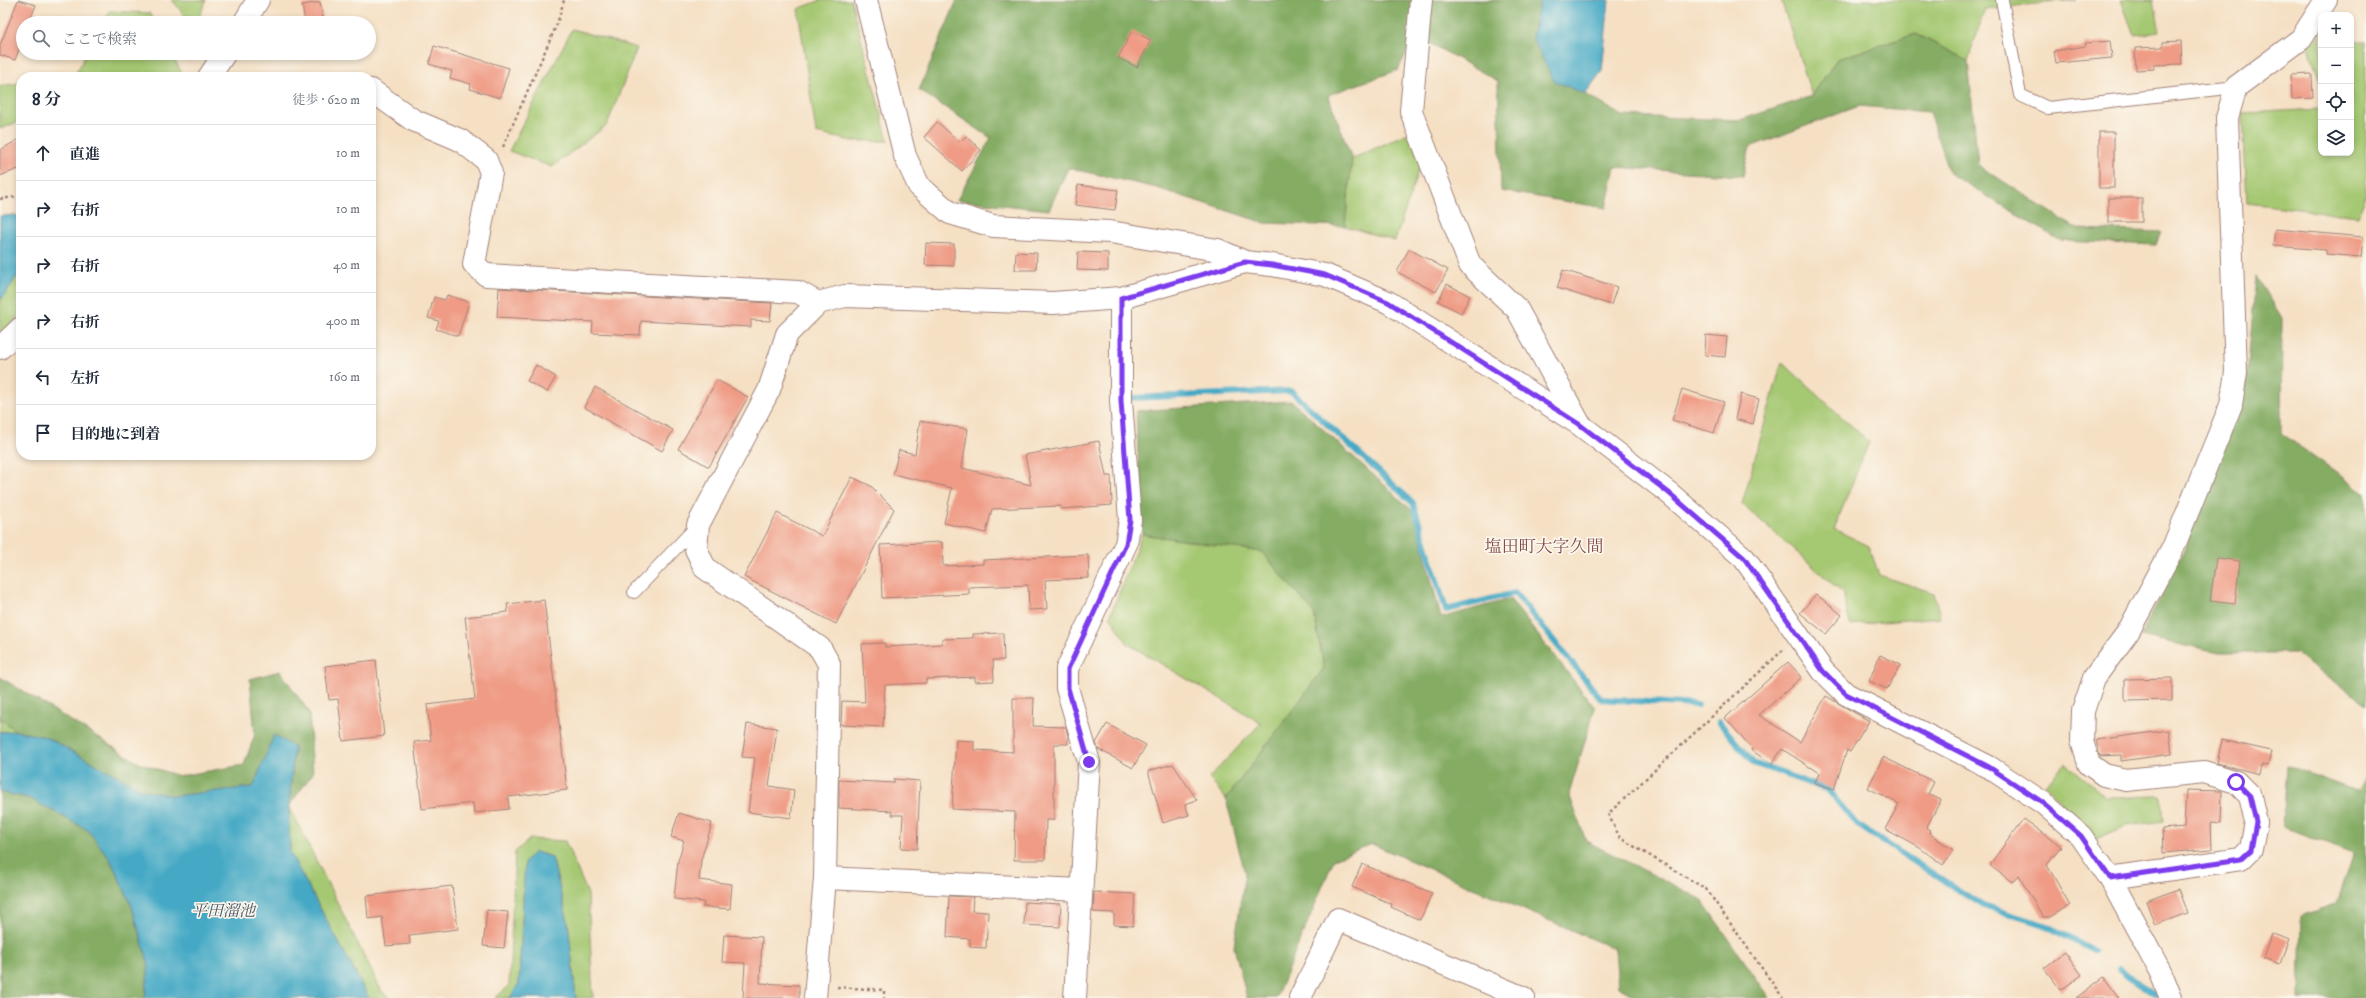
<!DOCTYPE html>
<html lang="ja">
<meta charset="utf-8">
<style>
body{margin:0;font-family:"IM FELL DW Pica","Noto Serif JP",serif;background:#f2f2f3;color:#1f2937}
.controls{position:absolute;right:12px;top:12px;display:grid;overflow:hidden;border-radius:8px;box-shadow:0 2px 6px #0003}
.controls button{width:36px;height:36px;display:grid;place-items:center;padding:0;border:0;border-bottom:1px solid #e0e1e3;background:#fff;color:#1f2937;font:20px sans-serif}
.stop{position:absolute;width:12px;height:12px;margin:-9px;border:3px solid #7c3aed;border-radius:50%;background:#fff}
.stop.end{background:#7c3aed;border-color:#fff;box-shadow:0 1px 4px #0008}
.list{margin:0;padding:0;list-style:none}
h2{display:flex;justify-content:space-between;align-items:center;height:52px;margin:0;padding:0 16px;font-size:17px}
h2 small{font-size:13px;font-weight:400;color:#747a83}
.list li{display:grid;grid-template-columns:26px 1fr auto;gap:12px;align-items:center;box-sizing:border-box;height:56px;padding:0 16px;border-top:1px solid #e0e1e3}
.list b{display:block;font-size:15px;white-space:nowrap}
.list em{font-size:13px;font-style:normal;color:#747a83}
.icon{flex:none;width:22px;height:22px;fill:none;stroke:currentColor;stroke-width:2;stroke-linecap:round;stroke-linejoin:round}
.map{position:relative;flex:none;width:2366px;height:998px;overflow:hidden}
.search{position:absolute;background:#fff;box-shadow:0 2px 6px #0003;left:16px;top:16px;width:360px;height:44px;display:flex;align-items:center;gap:10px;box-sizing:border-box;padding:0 14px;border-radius:22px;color:#747a83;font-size:15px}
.panel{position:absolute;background:#fff;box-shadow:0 2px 6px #0003;left:16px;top:72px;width:360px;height:388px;border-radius:16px}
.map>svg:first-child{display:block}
.green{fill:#a5c872;stroke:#78744e}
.forest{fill:#84ac64;stroke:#676648}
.water{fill:#45a9c5;stroke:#486478}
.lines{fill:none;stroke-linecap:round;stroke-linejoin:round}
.stream{stroke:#45a9c5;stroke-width:6}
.building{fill:#ef9b85}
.service-casing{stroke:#a08078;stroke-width:14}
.minor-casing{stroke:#a08078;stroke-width:24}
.path{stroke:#a08078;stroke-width:2.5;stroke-dasharray:3 3;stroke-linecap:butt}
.service{stroke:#fff;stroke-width:12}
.minor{stroke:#fff;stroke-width:22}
.route{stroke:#7c3aed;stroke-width:5}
.labels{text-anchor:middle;stroke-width:3.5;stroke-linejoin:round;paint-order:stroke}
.water-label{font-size:16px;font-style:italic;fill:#485669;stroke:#fbf7ec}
.quarter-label{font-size:17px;fill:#844a4a;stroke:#fbf7ec}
</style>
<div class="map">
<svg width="2366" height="998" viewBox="0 0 2366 998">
<rect width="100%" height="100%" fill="#fbf7ec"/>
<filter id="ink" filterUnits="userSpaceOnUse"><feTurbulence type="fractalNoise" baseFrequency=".025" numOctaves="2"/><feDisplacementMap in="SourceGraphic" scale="8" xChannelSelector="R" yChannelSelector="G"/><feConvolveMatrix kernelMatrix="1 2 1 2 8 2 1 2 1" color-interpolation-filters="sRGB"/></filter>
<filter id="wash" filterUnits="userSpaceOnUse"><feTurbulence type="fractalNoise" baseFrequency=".012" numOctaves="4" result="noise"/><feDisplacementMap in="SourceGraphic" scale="16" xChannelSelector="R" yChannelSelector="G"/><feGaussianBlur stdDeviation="0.9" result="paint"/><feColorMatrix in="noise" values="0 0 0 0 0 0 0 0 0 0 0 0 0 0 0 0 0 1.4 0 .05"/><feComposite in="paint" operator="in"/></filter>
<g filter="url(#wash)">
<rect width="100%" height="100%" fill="#f5e0c4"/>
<!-- green -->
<g class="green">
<path d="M 172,0 L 206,0 L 197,23 L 191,23 Z"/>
<path d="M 821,0 L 851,0 L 888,141 L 852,141 L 816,133 L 798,9 Z"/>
<path d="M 1781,0 L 2076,0 L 1985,9 L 1968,60 L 1916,34 L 1837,59 L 1812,96 Z"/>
<path d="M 2121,0 L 2154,0 L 2160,32 L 2134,35 Z"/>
<path d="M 110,11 L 150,13 L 156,23 L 104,23 Z"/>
<path d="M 572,29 L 637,48 L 607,125 L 552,167 L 509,151 Z"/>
<path d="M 2321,35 L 2321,86 L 2309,47 Z"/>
<path d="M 2351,42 L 2366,42 L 2366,196 L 2358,216 L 2247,203 L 2243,113 L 2321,109 L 2321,153 L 2351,153 Z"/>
<path d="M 87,53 L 171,53 L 184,77 L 62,77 L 75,75 Z"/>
<path d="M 21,83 L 21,121 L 0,129 L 0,86 Z"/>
<path d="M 1408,133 L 1421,162 L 1395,241 L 1345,226 L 1352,159 Z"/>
<path d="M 21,271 C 21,298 27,318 0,333 L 0,301 Z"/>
<path d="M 1782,362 L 1869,442 L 1834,529 L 1869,546 L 1879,575 L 1934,593 L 1940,617 L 1850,625 L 1843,593 L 1742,504 Z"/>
<path d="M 1142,534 L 1262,552 L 1314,613 L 1324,668 L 1226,799 L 1209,778 L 1261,723 L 1128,644 L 1110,616 Z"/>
<path d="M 0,718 L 16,731 L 0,732 Z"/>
<path d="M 2066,763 L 2107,797 L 2162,796 L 2164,821 L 2126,826 L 2096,839 L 2045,785 Z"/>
<path d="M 289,806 L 382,992 L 391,998 L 369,998 L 290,853 Z"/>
<path d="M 530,839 L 565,841 L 588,894 L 593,998 L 576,998 L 568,922 L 552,857 L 536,852 L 525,861 L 519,983 L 510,998 L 495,998 L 509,986 L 515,852 Z"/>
</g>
<!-- forest -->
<g class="forest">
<path d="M 957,0 L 1540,0 L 1532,37 L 1554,81 L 1585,94 L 1623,116 L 1740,120 L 1812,96 L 1837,59 L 1916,34 L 1968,60 L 1978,165 L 2077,229 L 2161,232 L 2156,245 L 2061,241 L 1949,173 L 1929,112 L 1859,106 L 1750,147 L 1743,176 L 1615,167 L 1606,208 L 1501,191 L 1498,81 L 1415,35 L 1398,70 L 1328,95 L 1352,159 L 1345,226 L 1265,223 L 1157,188 L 1068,168 L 1049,210 L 957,200 L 991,138 L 919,90 Z"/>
<path d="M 2256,277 L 2282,319 L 2281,433 L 2366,493 L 2366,704 L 2295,653 L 2218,653 L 2140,636 L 2183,553 L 2246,388 Z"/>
<path d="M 1292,401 L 1414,512 L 1441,618 L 1510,599 L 1595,708 L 1569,794 L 1586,841 L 1701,899 L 1770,998 L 1638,998 L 1618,987 L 1615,949 L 1372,844 L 1334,859 L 1276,998 L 1247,998 L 1234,947 L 1245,873 L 1226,799 L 1324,668 L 1314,613 L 1262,552 L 1142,534 L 1136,411 Z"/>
<path d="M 280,671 L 309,712 L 313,773 L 289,806 L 294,747 L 253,787 L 173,796 L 143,790 L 46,737 L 16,731 L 0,718 L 0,677 L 139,763 L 179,776 L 244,765 L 255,734 L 250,679 Z"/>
<path d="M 2287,765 L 2359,792 L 2366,777 L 2366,998 L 2299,998 L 2301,916 L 2337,903 L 2354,853 L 2283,827 Z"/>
<path d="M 0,792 L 29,798 L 88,830 L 110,859 L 131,904 L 149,965 L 145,998 L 0,998 Z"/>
</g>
<!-- water -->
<g class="water">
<path d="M 1540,0 L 1609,0 L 1602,71 L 1585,94 L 1554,81 L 1532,37 Z"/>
<path d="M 15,215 L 21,217 L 21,271 L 0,301 L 0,216 Z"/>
<path d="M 16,731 L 46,737 L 143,790 L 173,796 L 253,787 L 274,735 L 294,747 L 289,806 L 290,853 L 369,998 L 145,998 L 149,965 L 131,904 L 110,859 L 88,830 L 29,798 L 0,792 L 0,732 Z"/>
<path d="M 535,852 L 552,857 L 568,922 L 576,998 L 510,998 L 519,983 L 525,861 Z"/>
</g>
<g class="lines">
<!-- stream -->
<g class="stream">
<path d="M 1132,398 L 1291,391 L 1413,503 L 1446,610 L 1515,593 L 1601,699 L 1698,705"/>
<path d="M 1719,722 L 1753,763 L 1828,790 L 1856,824 L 1983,906 L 2044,925 L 2094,951"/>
<path d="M 2119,970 L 2156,994"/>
</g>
</g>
<g id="blocks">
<!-- building -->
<g class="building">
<path d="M 18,0 L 36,5 L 29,23 L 23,23 L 23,39 L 15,60 L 0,55 L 0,45 Z"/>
<path d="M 320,2 L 324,23 L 305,23 L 302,5 Z"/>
<path d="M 1132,31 L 1151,40 L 1137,67 L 1118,58 Z"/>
<path d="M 2110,41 L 2112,58 L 2056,63 L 2054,51 L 2086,46 L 2085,43 Z"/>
<path d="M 2181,41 L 2182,64 L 2154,65 L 2154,69 L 2136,70 L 2135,48 L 2163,47 L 2163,42 Z"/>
<path d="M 434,46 L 509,68 L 500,98 L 470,89 L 471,84 L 450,78 L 452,71 L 429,64 Z"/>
<path d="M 2312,74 L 2313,98 L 2292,99 L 2291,75 Z"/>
<path d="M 937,122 L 960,142 L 966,136 L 981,150 L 962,171 L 924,137 Z"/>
<rect x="2099" y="132" width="15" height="56"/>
<path d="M 21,138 L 21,168 L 0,176 L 0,150 Z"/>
<path d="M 1078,185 L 1118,190 L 1115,210 L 1075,205 Z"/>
<rect x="2108" y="198" width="34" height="24"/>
<path d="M 2275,229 L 2363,237 L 2361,257 L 2326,254 L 2326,250 L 2273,246 Z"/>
<path d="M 926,243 L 954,244 L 954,266 L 925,265 Z"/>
<path d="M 1409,249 L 1448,270 L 1436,292 L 1397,272 Z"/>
<path d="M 1016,252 L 1037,253 L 1036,270 L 1015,270 Z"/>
<path d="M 1078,252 L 1108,253 L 1108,271 L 1077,270 Z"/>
<path d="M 1563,270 L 1617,287 L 1611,305 L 1557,288 Z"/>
<path d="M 1447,284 L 1470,296 L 1461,313 L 1438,301 Z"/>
<path d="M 499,288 L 772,303 L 770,321 L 751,320 L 751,327 L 641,321 L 640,335 L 592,333 L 593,322 L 497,317 Z"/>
<path d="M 447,295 L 469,302 L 458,336 L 436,329 L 439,321 L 428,318 L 434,297 L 445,300 Z"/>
<path d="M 1706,335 L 1727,337 L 1725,357 L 1705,355 Z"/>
<path d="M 536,365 L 556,377 L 547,392 L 527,381 Z"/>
<path d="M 717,380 L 748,397 L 709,467 L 678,449 Z"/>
<path d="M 595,387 L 673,430 L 662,451 L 584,407 Z"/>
<path d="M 1682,389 L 1724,402 L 1714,433 L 1672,420 Z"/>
<path d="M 1741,394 L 1759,399 L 1753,424 L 1735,419 Z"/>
<path d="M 920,421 L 968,429 L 962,468 L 1031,485 L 1025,455 L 1099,441 L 1106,476 L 1111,476 L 1112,505 L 1061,509 L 1061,506 L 992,509 L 986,533 L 944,523 L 952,488 L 893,474 L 899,450 L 915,454 Z"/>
<path d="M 852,477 L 871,486 L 894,509 L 836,624 L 744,577 L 777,513 L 822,536 Z"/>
<path d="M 942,542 L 943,566 L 983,564 L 983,560 L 1088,555 L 1089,578 L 1045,580 L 1047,609 L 1029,610 L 1028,585 L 969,587 L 969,594 L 882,598 L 880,545 Z"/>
<path d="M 2216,558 L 2240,561 L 2235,604 L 2210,601 Z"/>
<path d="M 1816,594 L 1842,615 L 1826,634 L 1800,613 Z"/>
<path d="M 544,600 L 567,790 L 508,797 L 509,809 L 474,813 L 473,803 L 422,809 L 414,742 L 431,740 L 427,705 L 475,699 L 465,617 L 508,612 L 507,604 Z"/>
<path d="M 1003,633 L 1004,660 L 993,660 L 994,681 L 975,682 L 975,677 L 926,679 L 926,683 L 885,685 L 883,727 L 841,725 L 842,701 L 865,702 L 862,644 L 885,643 L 885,647 L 942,644 L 942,639 L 973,638 L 973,634 Z"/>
<path d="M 1880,655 L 1901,665 L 1887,689 L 1869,681 Z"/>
<path d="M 376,660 L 384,736 L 343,741 L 338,699 L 329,700 L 325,666 Z"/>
<path d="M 1788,662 L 1802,677 L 1759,715 L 1800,742 L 1826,696 L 1869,721 L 1850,752 L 1847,750 L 1834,789 L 1815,783 L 1819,773 L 1782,749 L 1772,764 L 1751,750 L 1752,748 L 1725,718 Z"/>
<path d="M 2172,678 L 2172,700 L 2125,701 L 2125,679 Z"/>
<path d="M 1013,698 L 1034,698 L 1033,726 L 1066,727 L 1068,736 L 1068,744 L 1054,744 L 1054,820 L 1046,820 L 1045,860 L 1014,860 L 1015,812 L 952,809 L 956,740 L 974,741 L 974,750 L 1013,752 Z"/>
<path d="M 747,724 L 777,728 L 769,786 L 794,790 L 791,818 L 748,812 L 755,758 L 742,757 Z"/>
<path d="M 1107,724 L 1146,745 L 1133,768 L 1098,749 L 1096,743 Z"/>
<path d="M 2169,730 L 2172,754 L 2121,761 L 2121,755 L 2100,756 L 2096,740 Z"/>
<path d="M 2222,740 L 2271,751 L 2268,766 L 2261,765 L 2259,774 L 2217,763 Z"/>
<path d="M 1883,757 L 1934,782 L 1928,794 L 1941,800 L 1926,828 L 1930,830 L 1929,833 L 1953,850 L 1943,865 L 1920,848 L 1885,829 L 1899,804 L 1868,788 Z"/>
<path d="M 1173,764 L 1197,800 L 1185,804 L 1189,815 L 1163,823 L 1148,771 Z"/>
<path d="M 894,779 L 920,781 L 917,849 L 901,848 L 903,815 L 892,815 L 892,811 L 839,808 L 839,780 L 894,783 Z"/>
<path d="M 2186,790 L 2222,791 L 2221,823 L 2211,822 L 2212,849 L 2163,853 L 2162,829 L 2184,827 Z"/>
<path d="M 679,813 L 712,823 L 701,860 L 699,880 L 732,884 L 730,909 L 703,907 L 704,902 L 674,899 L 678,861 L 684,841 L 671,837 Z"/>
<path d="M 2024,819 L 2061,846 L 2047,865 L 2070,905 L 2050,917 L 2043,917 L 2018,875 L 2012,882 L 1989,865 Z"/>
<path d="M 1362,864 L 1432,893 L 1420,920 L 1391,907 L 1392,904 L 1352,887 Z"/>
<path d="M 452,886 L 458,929 L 409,935 L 410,944 L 386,946 L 382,917 L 368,919 L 366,896 Z"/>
<path d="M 2178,889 L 2187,913 L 2155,925 L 2146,901 Z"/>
<path d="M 1094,892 L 1135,894 L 1133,926 L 1114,925 L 1114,913 L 1093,912 Z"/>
<path d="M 949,896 L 973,897 L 972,911 L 988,912 L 986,948 L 970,947 L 970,939 L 947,937 Z"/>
<path d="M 1025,902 L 1061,904 L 1060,927 L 1024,925 Z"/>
<path d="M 487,910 L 508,912 L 504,948 L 483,946 Z"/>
<path d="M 2272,933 L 2289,940 L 2280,964 L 2263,958 Z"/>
<path d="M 724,935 L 762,937 L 760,983 L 799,985 L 799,998 L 743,998 L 745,963 L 722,962 Z"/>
<path d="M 2065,952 L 2082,975 L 2061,990 L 2044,968 Z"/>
<path d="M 2104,977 L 2119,998 L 2076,998 Z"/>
</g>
</g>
</g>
<g filter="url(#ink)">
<use href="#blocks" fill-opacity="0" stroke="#a08078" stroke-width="1"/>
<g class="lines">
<defs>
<g id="service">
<path d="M 2002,0 L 2020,95 L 2048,108 L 2236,87"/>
<path d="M 634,592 L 697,526"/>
</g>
<g id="minor">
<path d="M 866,0 L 905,156 L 919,186 L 950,213 L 993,226 L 1110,232 L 1218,250 L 1245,262 L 1272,265 L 1325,275 L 1388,302 L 1579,424 L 1669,493 L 1744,558 L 1823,671 L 1846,694 L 1989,767 L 2043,803 L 2081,836 L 2110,878 L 2161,973 L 2171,998"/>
<path d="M 1421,0 L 1411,111 L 1470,265 L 1517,309 L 1579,423"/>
<path d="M 244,23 L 258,0"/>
<path d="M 209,77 L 225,53"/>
<path d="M 371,90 L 413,120 L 460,140 L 486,160 L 491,173 L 474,264 L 486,275 L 798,292 L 818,303"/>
<path d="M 0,348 L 21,328"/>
<path d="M 825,878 L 1081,890"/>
<path d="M 2110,878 L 2241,859 L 2251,849 L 2256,822 L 2250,796 L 2236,782 L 2204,772 L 2126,780 L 2104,775 L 2089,764 L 2082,741 L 2083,711 L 2094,678 L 2128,632 L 2173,548 L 2231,405 L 2236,372 L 2227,118 L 2236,87 L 2301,39 L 2326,0"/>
<path d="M 815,998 L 825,878 L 829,664 L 820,648 L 705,568 L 696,549 L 698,525 L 769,390 L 787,334 L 818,303 L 845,296 L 1053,303 L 1121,298 L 1245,262"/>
<path d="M 1075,998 L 1089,762 L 1067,688 L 1067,669 L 1126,544 L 1130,520 L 1121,401 L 1121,298"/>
<path d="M 1300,998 L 1338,919 L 1524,998"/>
</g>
</defs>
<!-- service casing -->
<use href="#service" class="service-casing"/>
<!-- minor casing -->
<use href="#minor" class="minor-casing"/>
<!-- path -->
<g class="path">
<path d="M 503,147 L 557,24 L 564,0"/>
<path d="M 0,199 L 14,197 L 21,199"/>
<path d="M 1783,650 L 1608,814 L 1620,838 L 1706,889 L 1783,998"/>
<path d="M 837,987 L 884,990 L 884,998"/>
</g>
<!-- service -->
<use href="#service" class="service"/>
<!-- minor -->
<use href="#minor" class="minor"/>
</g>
</g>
<g class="lines" filter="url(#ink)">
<!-- route -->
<path class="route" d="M 1089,762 L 1068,688 L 1068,669 L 1126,544 L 1130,520 L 1121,401 L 1121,298 L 1245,262 L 1272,265 L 1325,275 L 1388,302 L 1579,424 L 1669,493 L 1744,558 L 1823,671 L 1846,694 L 1989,767 L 2042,802 L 2081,836 L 2110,878 L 2241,859 L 2251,850 L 2256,822 L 2250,796 L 2236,782"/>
</g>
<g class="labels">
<!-- water labels -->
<g class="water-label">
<text x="223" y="916">平田溜池</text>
</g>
<!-- quarter labels -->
<g class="quarter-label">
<text x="1544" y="552">塩田町大字久間</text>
</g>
</g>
</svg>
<div class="controls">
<button>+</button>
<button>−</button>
<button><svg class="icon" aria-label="locate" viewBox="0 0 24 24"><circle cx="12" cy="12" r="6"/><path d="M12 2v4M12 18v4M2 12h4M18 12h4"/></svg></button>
<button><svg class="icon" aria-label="layers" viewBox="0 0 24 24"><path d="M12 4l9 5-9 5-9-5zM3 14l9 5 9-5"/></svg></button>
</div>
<div class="stop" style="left:2236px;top:782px"></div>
<div class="stop end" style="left:1089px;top:762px"></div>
<div class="search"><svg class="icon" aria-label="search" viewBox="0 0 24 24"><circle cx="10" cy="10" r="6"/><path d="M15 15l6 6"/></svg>ここで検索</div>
<section class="panel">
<h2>8 分<small>徒歩 · 620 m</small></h2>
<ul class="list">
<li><svg class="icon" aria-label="ahead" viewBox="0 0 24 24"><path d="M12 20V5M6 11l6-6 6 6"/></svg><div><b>直進</b></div><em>10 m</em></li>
<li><svg class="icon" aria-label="right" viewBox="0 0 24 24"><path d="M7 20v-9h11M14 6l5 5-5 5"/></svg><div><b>右折</b></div><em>10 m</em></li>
<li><svg class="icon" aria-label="right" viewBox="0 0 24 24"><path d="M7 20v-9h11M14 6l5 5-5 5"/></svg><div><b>右折</b></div><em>40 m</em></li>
<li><svg class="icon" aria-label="right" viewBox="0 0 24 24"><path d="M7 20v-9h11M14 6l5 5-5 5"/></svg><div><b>右折</b></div><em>400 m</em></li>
<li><svg class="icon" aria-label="left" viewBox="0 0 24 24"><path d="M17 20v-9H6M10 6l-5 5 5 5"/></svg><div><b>左折</b></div><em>160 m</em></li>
<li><svg class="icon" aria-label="arrive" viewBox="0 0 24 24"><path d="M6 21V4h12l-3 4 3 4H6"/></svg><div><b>目的地に到着</b></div></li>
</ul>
</section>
</div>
